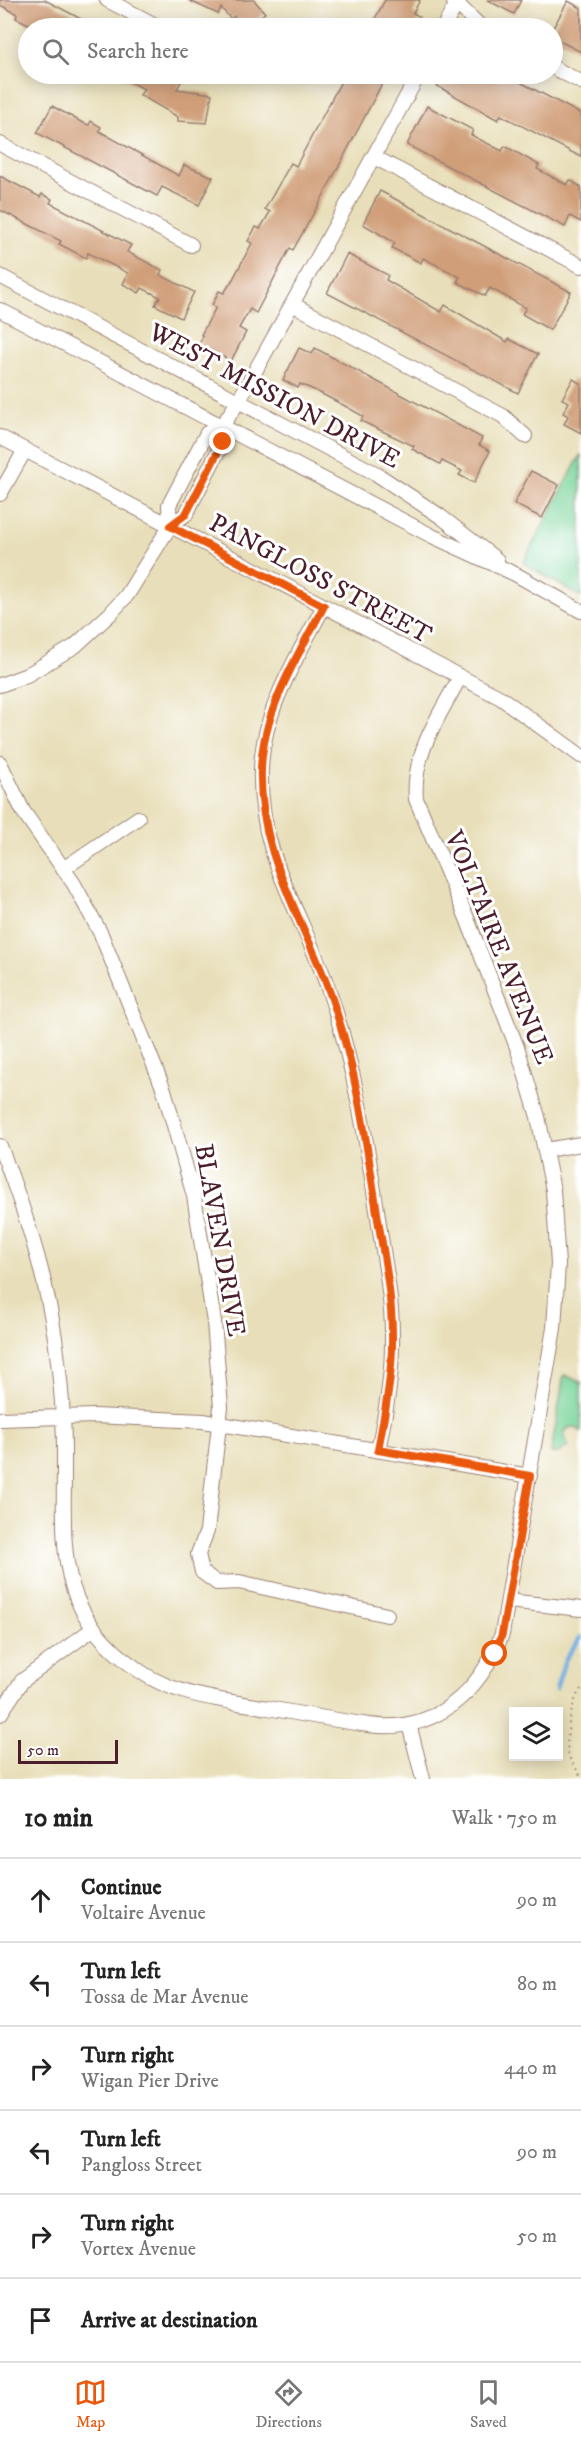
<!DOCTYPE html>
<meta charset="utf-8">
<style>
body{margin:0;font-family:"IM FELL DW Pica",serif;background:#f6f6f6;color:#222}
.controls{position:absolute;right:18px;bottom:18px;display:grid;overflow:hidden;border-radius:0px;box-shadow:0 3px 15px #0003}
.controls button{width:54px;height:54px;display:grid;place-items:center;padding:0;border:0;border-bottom:2px solid #e0e0e0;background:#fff;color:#222;font:30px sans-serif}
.scale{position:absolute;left:18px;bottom:15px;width:100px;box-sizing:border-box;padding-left:6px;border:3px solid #4a1f2b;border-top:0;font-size:16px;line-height:21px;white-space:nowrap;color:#4a1f2b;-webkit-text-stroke:4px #fff;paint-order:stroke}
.stop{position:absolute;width:18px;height:18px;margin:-14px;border:4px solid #ea580c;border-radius:50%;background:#fff}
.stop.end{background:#ea580c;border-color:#fff;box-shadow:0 2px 6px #0008}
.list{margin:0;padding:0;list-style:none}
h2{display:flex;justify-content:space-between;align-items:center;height:78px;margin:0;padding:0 24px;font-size:26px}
h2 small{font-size:20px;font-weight:400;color:#767676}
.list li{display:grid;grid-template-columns:39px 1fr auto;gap:18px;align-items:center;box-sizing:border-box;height:84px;padding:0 24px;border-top:2px solid #e0e0e0}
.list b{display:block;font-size:22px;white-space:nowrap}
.list p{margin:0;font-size:20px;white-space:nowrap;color:#767676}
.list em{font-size:20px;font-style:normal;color:#767676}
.icon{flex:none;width:33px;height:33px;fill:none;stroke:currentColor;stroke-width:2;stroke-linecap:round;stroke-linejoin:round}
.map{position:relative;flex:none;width:581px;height:1779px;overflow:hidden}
.search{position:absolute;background:#fff;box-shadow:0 3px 15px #0003;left:18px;right:18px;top:18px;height:66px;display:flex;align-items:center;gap:15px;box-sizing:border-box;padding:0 21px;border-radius:33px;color:#767676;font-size:22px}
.sheet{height:582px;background:#fff}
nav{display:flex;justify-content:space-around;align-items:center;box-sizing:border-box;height:84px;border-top:2px solid #e0e0e0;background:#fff;font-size:16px;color:#767676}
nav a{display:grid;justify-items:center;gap:3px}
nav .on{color:#ea580c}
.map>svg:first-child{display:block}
.green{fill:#7dd69c;stroke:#647a64;stroke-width:1.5}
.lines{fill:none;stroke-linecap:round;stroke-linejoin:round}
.stream{stroke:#70afe3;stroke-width:4}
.building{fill:#d09f79}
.minor-casing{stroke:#997f72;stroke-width:16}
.path{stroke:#997f72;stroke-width:2;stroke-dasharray:1.5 4.5;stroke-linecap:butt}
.minor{stroke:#fff;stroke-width:14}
.route{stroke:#ea580c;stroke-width:8}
.labels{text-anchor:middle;stroke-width:6;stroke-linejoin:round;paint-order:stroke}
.street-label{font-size:26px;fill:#4a1f2b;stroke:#fff}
</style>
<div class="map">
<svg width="581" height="1779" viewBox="0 0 581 1779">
<rect width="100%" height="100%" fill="#fff"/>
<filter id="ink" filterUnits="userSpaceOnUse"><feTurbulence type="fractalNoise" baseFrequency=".0167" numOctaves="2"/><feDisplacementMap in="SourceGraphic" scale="12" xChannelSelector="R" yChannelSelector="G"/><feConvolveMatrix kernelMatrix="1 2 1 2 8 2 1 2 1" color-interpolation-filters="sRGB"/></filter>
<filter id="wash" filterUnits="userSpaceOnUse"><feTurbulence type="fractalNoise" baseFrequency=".008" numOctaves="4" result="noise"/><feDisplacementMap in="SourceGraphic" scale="24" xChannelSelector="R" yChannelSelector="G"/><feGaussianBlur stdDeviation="1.35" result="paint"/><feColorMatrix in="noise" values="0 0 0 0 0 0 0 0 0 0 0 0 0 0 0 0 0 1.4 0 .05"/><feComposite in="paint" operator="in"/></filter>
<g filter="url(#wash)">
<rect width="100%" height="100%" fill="#e8dfba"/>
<!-- green -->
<g class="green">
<path d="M 581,454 L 581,597 L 523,563 Z"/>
<path d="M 564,1375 L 581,1382 L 581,1432 L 575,1427 L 568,1428 L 564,1433 L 568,1446 L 558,1453 L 551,1453 Z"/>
</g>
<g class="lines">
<!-- stream -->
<path class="stream" d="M 556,1689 L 565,1660 L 581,1637"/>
</g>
<g id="blocks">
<!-- building -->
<g class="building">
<path d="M 0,0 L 45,0 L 85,21 L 81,28 L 37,28 L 16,18 L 17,14 L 0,5 Z"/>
<path d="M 188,0 L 254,0 L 265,13 L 245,28 L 234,16 L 231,19 L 221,8 L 218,14 Z"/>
<path d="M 385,0 L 420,0 L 413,13 L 420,17 L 414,28 L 370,28 Z"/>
<path d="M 487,0 L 521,0 L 514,14 Z"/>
<path d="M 568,1 L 581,8 L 581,52 L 552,37 L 552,30 Z"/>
<path d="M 116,74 L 165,74 L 181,82 L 177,89 L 212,94 L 207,123 L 178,121 L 178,117 L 140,95 L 144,89 Z"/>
<path d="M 345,74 L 387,74 L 320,202 L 293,250 L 290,248 L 256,313 L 250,309 L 239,328 L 246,332 L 231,361 L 199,344 L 203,336 L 201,335 L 216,307 L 212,305 L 219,291 L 224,293 L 233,279 L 252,243 L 248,241 L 256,227 L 260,229 L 270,212 L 265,209 L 291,163 L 296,166 Z"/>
<path d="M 444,74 L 505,74 L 581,114 L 581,157 L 501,115 L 498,120 L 437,86 Z"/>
<path d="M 52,106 L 81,122 L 89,125 L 91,121 L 101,127 L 99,131 L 179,176 L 184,165 L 213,177 L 199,205 L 162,187 L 157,196 L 37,133 Z"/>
<path d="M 427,106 L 473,130 L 471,135 L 502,151 L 505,146 L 539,165 L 537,169 L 567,185 L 570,180 L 581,187 L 581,222 L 570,216 L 565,227 L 407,145 Z"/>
<path d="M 0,176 L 40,197 L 42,194 L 52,199 L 50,203 L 131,245 L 127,252 L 162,270 L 160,275 L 194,292 L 181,318 L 155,305 L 160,297 L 142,288 L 139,293 L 123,284 L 128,273 L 88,253 L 86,258 L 59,244 L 61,241 L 0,210 Z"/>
<path d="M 380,191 L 571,292 L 550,330 L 522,314 L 526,308 L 490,288 L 485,296 L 457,282 L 460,277 L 423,258 L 421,263 L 392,248 L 395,243 L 363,224 Z"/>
<path d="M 347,254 L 388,275 L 386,280 L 441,312 L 445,305 L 507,342 L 509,339 L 538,354 L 518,393 L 327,293 Z"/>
<path d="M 299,348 L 312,354 L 315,348 L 482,438 L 479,445 L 490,451 L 474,483 L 459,475 L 462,471 L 442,461 L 440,464 L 412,449 L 414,446 L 361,421 L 363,416 L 345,406 L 314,390 L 300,384 L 298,388 L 283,380 Z"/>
<path d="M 573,379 L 581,384 L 581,433 L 564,424 L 568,416 L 563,413 L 569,402 L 562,399 Z"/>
<path d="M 531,471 L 559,485 L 542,518 L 514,504 Z"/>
</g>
</g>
</g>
<g filter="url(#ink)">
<use href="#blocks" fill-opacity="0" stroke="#997f72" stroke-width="1.5"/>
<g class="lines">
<defs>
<g id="minor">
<path d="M 107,0 L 161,28"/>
<path d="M 453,0 L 482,28"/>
<path d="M 443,28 L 459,0"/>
<path d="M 552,67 L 581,82"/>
<path d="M 0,144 L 191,245"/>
<path d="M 374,157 L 581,266"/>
<path d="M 0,276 L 375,473 L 440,516 L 497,560"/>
<path d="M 294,305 L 503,416 L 525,436"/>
<path d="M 0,310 L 432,536 L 515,574 L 581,611"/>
<path d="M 0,437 L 501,698 L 581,756"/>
<path d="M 0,494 L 25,450"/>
<path d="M 170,526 L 169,505 L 207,433 L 222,426 L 238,402 L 419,74"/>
<path d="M 324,606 C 297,657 263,710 261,769 C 258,855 301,910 328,988 C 354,1063 366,1138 378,1217 C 383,1255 392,1295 392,1334 C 393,1373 386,1411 378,1450"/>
<path d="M 0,685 L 27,675 L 75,646 L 110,614 L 127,595 L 170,526 L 186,514 L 223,442 L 222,426"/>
<path d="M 0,763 L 23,811 L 74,884 L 101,934 L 164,1090 L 194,1196 L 214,1322 L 221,1407 L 207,1531 L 198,1554 L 202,1572 L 217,1583 L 239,1582 L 387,1615"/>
<path d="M 63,869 L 138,818"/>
<path d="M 0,1146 C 24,1209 45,1271 55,1338 C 60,1375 64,1412 64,1450 C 65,1545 51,1611 141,1672 C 178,1697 226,1700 268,1708 C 301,1714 335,1720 369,1725 C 435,1734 480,1692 502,1634 L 554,1328 L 558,1264 L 553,1190 L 538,1117 L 518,1050 L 466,916 L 416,799 C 412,754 439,716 460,677"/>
<path d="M 546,1150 L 581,1144"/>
<path d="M 0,1419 L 94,1416 L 203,1421 L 530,1476"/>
<path d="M 508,1601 L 581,1609"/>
<path d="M 0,1714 L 22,1681 L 94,1628"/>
<path d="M 409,1724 L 423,1779"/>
</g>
</defs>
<!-- minor casing -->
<use href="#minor" class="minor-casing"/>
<!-- path -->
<path class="path" d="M 581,1689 C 571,1700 564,1743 569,1757 C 572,1764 578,1770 581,1777"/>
<!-- minor -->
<use href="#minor" class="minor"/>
</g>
</g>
<g class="lines" filter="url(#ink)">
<!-- route -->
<path class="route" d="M 223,442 L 186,514 L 170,526 L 324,606 C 297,657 263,710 261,769 C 258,855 304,919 331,996 C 356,1067 366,1139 377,1213 C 383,1252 392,1293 392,1334 C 393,1373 385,1411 378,1450 L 530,1476 L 502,1634 L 495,1654"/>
</g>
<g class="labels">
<!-- street labels -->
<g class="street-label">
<text transform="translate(275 395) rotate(28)" y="9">WEST MISSION DRIVE</text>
<text transform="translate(321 578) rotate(28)" y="9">PANGLOSS STREET</text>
<text transform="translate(500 947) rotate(68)" y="9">VOLTAIRE AVENUE</text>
<text transform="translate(221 1240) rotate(80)" y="9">BLAVEN DRIVE</text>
</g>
</g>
</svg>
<div class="controls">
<button><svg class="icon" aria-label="layers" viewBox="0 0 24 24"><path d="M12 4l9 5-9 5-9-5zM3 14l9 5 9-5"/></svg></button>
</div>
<div class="scale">50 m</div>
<div class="stop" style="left:495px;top:1654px"></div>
<div class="stop end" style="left:223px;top:442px"></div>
<div class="search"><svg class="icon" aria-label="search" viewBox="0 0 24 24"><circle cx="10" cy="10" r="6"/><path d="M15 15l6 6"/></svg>Search here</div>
</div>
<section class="sheet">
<h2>10 min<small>Walk · 750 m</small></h2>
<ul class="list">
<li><svg class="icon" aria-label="ahead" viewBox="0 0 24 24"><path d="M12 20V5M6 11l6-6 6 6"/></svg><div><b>Continue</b><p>Voltaire Avenue</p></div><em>90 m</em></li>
<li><svg class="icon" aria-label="left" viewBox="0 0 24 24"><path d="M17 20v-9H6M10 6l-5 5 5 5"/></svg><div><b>Turn left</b><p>Tossa de Mar Avenue</p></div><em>80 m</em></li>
<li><svg class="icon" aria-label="right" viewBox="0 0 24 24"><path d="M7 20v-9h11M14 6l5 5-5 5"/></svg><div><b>Turn right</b><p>Wigan Pier Drive</p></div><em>440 m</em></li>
<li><svg class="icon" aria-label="left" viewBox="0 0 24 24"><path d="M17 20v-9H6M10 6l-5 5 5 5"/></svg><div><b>Turn left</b><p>Pangloss Street</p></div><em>90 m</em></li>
<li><svg class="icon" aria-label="right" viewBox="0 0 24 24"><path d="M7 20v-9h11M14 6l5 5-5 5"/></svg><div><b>Turn right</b><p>Vortex Avenue</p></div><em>50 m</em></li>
<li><svg class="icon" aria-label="arrive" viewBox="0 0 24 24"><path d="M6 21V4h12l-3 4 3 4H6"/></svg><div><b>Arrive at destination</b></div></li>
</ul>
</section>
<nav>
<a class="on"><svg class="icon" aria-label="map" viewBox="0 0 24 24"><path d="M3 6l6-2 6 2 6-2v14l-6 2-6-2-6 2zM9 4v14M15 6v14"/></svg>Map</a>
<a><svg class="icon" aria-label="directions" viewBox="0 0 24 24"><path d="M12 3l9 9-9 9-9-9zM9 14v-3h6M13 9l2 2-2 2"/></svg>Directions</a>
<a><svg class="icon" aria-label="saved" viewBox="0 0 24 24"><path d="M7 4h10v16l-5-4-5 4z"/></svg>Saved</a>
</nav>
